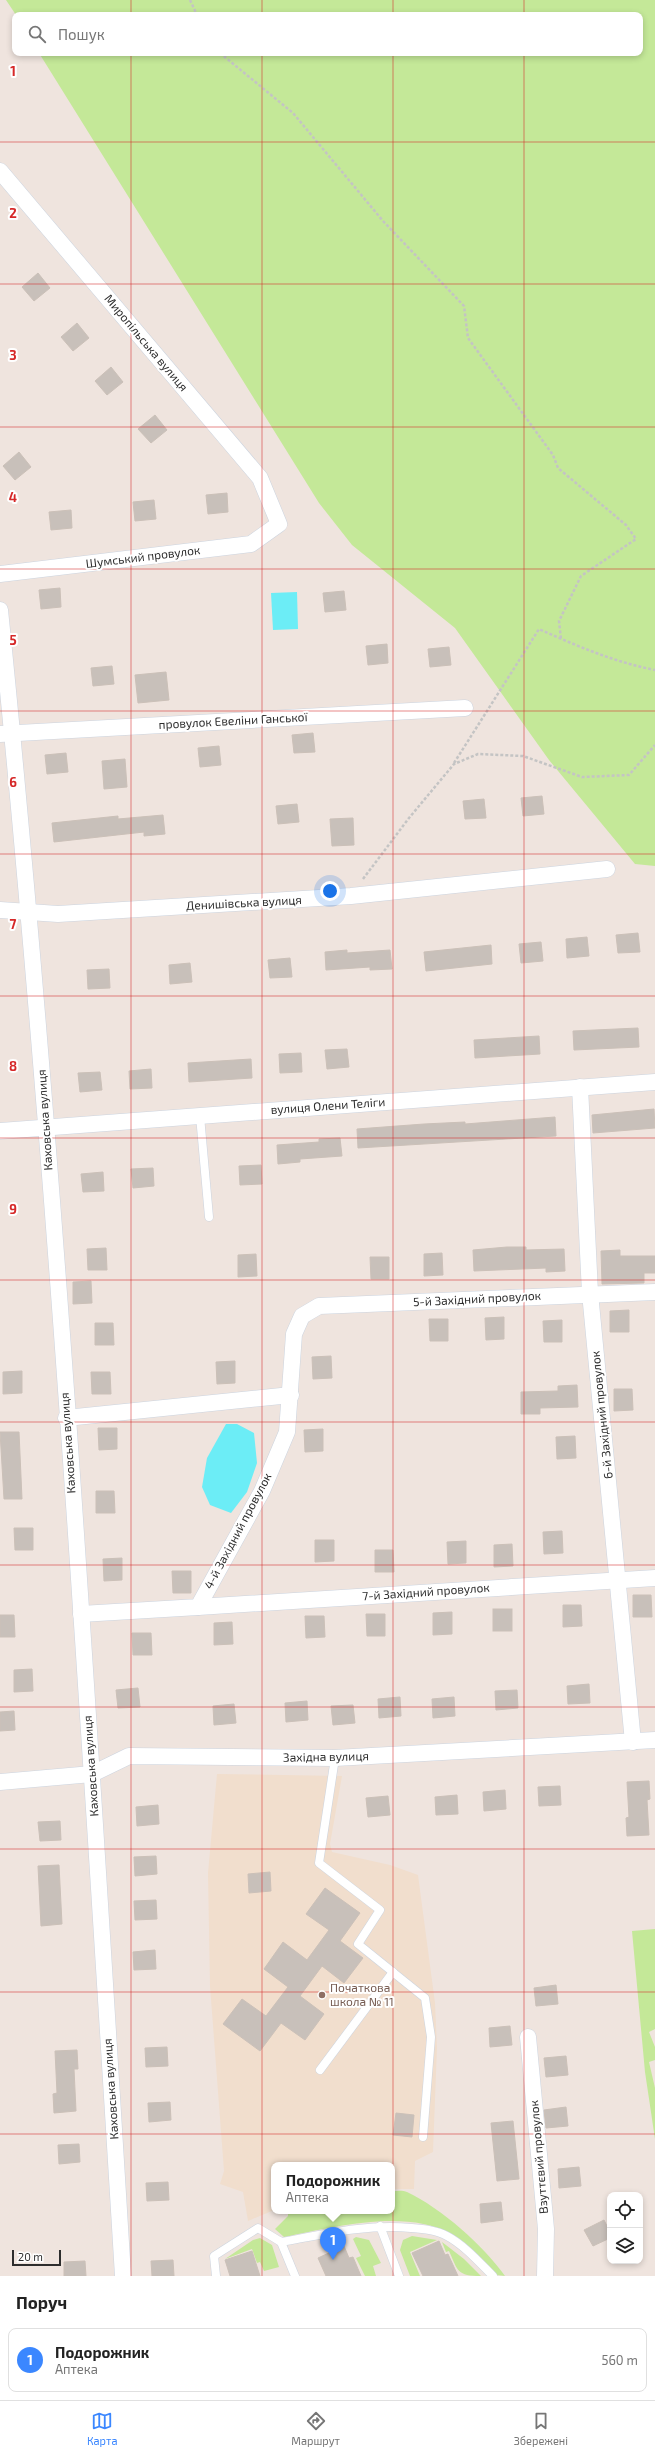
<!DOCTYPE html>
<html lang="uk">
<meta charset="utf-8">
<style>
body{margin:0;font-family:"Exo 2",sans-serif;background:#f2f2f2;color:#222}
.controls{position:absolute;right:12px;bottom:12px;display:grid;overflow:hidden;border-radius:8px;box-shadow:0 2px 6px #0003}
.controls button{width:36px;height:36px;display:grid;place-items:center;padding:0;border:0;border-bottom:1px solid #e0e0e0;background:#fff;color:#222;font:20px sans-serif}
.scale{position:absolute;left:12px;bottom:10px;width:49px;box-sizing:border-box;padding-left:4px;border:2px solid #2d2d2d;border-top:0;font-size:11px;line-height:14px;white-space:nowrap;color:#2d2d2d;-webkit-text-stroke:3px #fff;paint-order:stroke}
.you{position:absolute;left:330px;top:891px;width:14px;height:14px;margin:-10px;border:3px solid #fff;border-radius:50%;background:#1a73e8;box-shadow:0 0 0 6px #1a73e833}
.badge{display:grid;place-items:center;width:26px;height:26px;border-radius:50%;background:#3b87ff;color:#fff;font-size:13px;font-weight:700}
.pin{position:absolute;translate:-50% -33px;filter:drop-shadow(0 1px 2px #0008)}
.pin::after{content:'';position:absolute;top:21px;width:14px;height:12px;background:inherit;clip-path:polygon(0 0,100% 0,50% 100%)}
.popup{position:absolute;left:271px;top:2162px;width:124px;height:52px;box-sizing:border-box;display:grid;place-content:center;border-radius:8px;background:#fff;filter:drop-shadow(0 1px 3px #0005);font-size:13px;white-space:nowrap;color:#767676}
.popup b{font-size:15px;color:#222}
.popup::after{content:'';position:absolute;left:50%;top:100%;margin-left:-8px;border:8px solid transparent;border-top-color:#fff}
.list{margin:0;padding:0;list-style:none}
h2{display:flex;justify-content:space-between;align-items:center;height:52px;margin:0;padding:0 16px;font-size:17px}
h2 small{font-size:13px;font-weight:400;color:#767676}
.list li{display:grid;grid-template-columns:26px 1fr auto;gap:12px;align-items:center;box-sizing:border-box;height:64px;margin:0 8px 8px;padding:0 8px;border:1px solid #e0e0e0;border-radius:8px}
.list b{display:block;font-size:15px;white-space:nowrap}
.list p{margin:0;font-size:13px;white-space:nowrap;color:#767676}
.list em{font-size:13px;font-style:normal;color:#767676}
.icon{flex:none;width:22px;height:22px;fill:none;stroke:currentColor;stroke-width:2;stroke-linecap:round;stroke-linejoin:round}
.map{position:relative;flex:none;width:655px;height:2276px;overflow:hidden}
.search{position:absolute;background:#fff;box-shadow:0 2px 6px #0003;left:12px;right:12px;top:12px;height:44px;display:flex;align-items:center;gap:10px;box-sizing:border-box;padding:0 14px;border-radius:8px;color:#767676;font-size:15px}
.sheet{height:124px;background:#fff}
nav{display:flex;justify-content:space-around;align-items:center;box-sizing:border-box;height:56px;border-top:1px solid #e0e0e0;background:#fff;font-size:11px;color:#767676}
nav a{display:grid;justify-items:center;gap:2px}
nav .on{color:#3b87ff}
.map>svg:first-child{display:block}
.education{fill:#f1decd}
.green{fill:#c4e898}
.water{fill:#6cedf6}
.building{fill:#c8c0ba;stroke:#cbc0b8}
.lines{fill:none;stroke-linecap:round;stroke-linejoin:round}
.lane-casing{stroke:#ccd4df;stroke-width:9}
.street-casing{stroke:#ccd4df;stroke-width:17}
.path{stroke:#c4c4c4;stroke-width:2.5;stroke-dasharray:3 2;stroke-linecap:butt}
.lane{stroke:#fff;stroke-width:8}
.street{stroke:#fff;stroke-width:16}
.grid{fill:none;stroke:#d62828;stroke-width:1;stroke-opacity:0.55}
.education-dot{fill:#8d6e63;stroke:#fff;stroke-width:1.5}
.labels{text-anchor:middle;stroke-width:4;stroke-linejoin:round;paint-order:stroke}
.street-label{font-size:12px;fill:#2d2d2d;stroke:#fff}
.education-label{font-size:12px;fill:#785e54;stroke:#fff;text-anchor:start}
.grid-label{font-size:13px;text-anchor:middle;font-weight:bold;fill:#d62828;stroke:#fff;stroke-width:4;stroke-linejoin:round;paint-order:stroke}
</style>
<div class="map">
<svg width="655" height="2276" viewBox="0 0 655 2276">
<rect width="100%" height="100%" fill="#efe4de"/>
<!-- education -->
<path class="education" d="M 217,1774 L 342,1776 L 330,1844 L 332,1852 L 390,1865 L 418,1875 L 435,2003 L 437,2048 L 433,2152 L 415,2161 L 414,2189 L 392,2189 L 392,2165 L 274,2165 L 274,2210 L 248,2221 L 243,2192 L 220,2184 L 224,2171 L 210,1986 L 208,1873 Z"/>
<!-- green -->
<g class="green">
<path d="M 6,0 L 655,0 L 655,866 L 635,864 L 549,760 L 455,628 L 352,545 L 319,503 L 39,53 L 640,53 L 640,15 L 16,15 Z"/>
<path d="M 655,1929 L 655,2029 L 649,2032 L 655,2047 L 655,2060 L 649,2062 L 655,2088 L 655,2139 L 645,2072 L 632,1931 Z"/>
<path d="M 392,2191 C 397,2191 403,2190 407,2192 C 441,2208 484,2246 505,2276 L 497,2275 C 483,2260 469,2244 452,2234 C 405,2208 333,2227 284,2237 L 275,2229 L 288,2216 L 288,2211 L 392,2211 Z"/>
<path d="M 412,2236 L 437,2240 L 410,2252 L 420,2276 L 410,2276 L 400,2250 L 403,2240 Z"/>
<path d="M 356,2237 L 369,2240 L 381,2263 L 373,2266 L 376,2276 L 365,2276 L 356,2258 L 361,2256 L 353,2239 Z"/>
<path d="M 260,2238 L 272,2245 L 279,2267 L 264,2271 L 260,2262 L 257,2263 L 252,2249 L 225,2259 L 253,2240 Z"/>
<path d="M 442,2242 L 464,2259 L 481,2276 C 457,2276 458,2271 449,2251 L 446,2252 Z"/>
</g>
<!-- water -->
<g class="water">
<path d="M 297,592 L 298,629 L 273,630 L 271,593 Z"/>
<path d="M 226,1424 L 237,1424 L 254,1433 L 257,1463 L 247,1492 L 231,1513 L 210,1505 L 202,1487 L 207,1458 Z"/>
</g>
<!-- building -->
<g class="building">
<path d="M 38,273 L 50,288 L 34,301 L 22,287 Z"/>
<path d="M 77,323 L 89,338 L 73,351 L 61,337 Z"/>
<path d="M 111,367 L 123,382 L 107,395 L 95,381 Z"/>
<path d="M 155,415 L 167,430 L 151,443 L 138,429 Z"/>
<path d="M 19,452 L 31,467 L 15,480 L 3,466 Z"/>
<path d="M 227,493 L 228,512 L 208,514 L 206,495 Z"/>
<path d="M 154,500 L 156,519 L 135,521 L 133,502 Z"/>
<path d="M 71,510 L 72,528 L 51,530 L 49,512 Z"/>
<path d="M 60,588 L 61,607 L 41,609 L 39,590 Z"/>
<path d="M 344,591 L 346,610 L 325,612 L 323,593 Z"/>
<path d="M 387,644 L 388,663 L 368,665 L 366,646 Z"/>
<path d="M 449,647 L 451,665 L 430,667 L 428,649 Z"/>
<path d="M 112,666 L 114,684 L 93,686 L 91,668 Z"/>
<path d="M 166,672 L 169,700 L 138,703 L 135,675 Z"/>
<path d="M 313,733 L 315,752 L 294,753 L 292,735 Z"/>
<path d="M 219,746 L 221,765 L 200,767 L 198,748 Z"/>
<path d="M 66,753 L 68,772 L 47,774 L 45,755 Z"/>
<path d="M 125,759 L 127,787 L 104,789 L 102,761 Z"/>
<path d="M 542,796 L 544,814 L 523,816 L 521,798 Z"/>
<path d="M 484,799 L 486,818 L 465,819 L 463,801 Z"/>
<path d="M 297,804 L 299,822 L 278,824 L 276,806 Z"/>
<path d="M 163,815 L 165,834 L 144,836 L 144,832 L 54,842 L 52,823 L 118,816 L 118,819 Z"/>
<path d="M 353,818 L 354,845 L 332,846 L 330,819 Z"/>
<path d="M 638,933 L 640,952 L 618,953 L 616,935 Z"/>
<path d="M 587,937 L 589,956 L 567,958 L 566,939 Z"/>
<path d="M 541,942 L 543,961 L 521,963 L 519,944 Z"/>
<path d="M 491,945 L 492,964 L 426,971 L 424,952 Z"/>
<path d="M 347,950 L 347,953 L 390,950 L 392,969 L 370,970 L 370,967 L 326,970 L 325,952 Z"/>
<path d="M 290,958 L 292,977 L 270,978 L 268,960 Z"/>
<path d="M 190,963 L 192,982 L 170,984 L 169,965 Z"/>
<path d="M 109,969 L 110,988 L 88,989 L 87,970 Z"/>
<path d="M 638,1028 L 639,1047 L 574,1050 L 573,1031 Z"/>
<path d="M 539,1036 L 540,1054 L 475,1058 L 474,1040 Z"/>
<path d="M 347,1049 L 349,1067 L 327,1069 L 325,1050 Z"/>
<path d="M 301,1053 L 302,1072 L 280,1073 L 279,1054 Z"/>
<path d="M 251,1059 L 252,1078 L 189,1082 L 188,1063 Z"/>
<path d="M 151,1069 L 152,1088 L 130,1089 L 129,1071 Z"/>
<path d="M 100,1072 L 102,1090 L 80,1092 L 78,1073 Z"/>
<path d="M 654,1109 L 655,1128 L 593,1133 L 592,1115 Z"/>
<path d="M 555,1117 L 556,1136 L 358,1148 L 357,1129 L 424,1124 L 465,1122 L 465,1124 Z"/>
<path d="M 340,1138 L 342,1156 L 300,1159 L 300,1162 L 278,1164 L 277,1145 L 319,1142 L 319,1139 Z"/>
<path d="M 261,1165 L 262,1184 L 240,1185 L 239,1166 Z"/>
<path d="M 153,1168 L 154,1186 L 133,1188 L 131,1169 Z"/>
<path d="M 103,1172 L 104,1191 L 83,1192 L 81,1174 Z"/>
<path d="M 507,1247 L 526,1247 L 526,1250 L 564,1249 L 565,1271 L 546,1272 L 546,1268 L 474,1271 L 473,1250 Z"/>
<path d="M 106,1248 L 107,1270 L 88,1270 L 87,1249 Z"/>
<path d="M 620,1250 L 620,1256 L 655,1256 L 655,1273 L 644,1273 L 644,1283 L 602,1284 L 601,1251 Z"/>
<path d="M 442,1253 L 443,1275 L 424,1276 L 424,1254 Z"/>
<path d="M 256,1254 L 257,1276 L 238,1277 L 238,1255 Z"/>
<path d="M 370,1257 L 389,1257 L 389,1279 L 371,1279 Z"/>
<path d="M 91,1281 L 92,1303 L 73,1304 L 73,1282 Z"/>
<path d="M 629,1310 L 629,1332 L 610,1332 L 610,1311 Z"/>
<path d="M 504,1317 L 504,1339 L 486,1340 L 485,1318 Z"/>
<path d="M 429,1319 L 448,1319 L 448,1341 L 430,1341 Z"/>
<path d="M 562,1320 L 562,1342 L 544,1342 L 543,1321 Z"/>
<path d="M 95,1323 L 113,1323 L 114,1345 L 95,1345 Z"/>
<path d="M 331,1356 L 332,1378 L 313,1379 L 312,1357 Z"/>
<path d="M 235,1361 L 235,1383 L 217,1384 L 216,1362 Z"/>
<path d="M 22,1371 L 22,1393 L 3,1394 L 3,1372 Z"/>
<path d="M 91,1372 L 110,1372 L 111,1394 L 92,1394 Z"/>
<path d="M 577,1385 L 578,1407 L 540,1408 L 540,1414 L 521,1414 L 521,1392 L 558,1391 L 558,1386 Z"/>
<path d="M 614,1389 L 632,1389 L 633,1410 L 614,1411 Z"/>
<path d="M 98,1428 L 117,1428 L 117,1449 L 99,1450 Z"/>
<path d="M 323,1429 L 323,1451 L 305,1452 L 304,1430 Z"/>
<path d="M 0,1432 L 19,1432 L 22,1499 L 4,1499 Z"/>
<path d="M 575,1436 L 576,1458 L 557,1459 L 556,1437 Z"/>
<path d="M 96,1491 L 114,1491 L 115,1513 L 96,1513 Z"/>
<path d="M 14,1528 L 33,1528 L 33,1550 L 15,1550 Z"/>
<path d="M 562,1531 L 563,1553 L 544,1554 L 543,1532 Z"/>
<path d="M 315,1540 L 334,1540 L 334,1561 L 315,1562 Z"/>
<path d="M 466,1541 L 466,1563 L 448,1564 L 447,1542 Z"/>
<path d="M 512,1544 L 513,1566 L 494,1567 L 494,1545 Z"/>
<path d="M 375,1550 L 393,1550 L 394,1572 L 375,1572 Z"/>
<path d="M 122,1558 L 122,1580 L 104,1581 L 103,1559 Z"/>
<path d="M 172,1571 L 191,1571 L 191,1593 L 173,1593 Z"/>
<path d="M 633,1595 L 651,1595 L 652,1617 L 633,1617 Z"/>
<path d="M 563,1605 L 581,1605 L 582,1626 L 563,1627 Z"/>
<rect x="493" y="1609" width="19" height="22"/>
<path d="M 452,1612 L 452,1634 L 433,1635 L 433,1613 Z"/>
<path d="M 366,1614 L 385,1614 L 385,1636 L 367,1636 Z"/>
<path d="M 0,1615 L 14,1615 L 15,1637 L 0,1637 Z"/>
<path d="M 305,1616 L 324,1616 L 325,1637 L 306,1638 Z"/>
<path d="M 232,1622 L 233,1644 L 214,1645 L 214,1623 Z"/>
<path d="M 132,1633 L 151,1633 L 152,1655 L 133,1655 Z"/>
<path d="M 32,1669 L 33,1691 L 14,1692 L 14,1670 Z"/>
<path d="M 589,1684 L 590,1703 L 568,1704 L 567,1686 Z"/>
<path d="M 138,1688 L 140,1707 L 118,1708 L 116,1690 Z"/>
<path d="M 517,1690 L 518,1708 L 496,1710 L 495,1691 Z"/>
<path d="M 400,1697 L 401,1716 L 379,1718 L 378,1699 Z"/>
<path d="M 454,1697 L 455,1716 L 433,1718 L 432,1699 Z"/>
<path d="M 307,1701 L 308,1720 L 286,1722 L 285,1703 Z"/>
<path d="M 234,1704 L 236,1723 L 214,1725 L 213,1706 Z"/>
<path d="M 353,1705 L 355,1723 L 333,1725 L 331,1706 Z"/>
<path d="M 14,1711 L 15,1730 L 0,1731 L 0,1712 Z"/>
<path d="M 649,1781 L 650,1799 L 647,1800 L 649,1835 L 627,1836 L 626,1818 L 629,1817 L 627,1782 Z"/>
<path d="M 560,1786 L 561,1805 L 539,1806 L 538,1787 Z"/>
<path d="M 505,1790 L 506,1809 L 484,1811 L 483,1792 Z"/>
<path d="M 457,1795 L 458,1814 L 436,1815 L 435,1797 Z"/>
<path d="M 388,1796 L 390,1815 L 368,1817 L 366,1798 Z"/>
<path d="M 158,1805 L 159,1824 L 137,1826 L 136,1807 Z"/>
<path d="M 60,1821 L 61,1840 L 40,1841 L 38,1822 Z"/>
<path d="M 156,1856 L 157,1874 L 135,1876 L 134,1857 Z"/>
<path d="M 59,1865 L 62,1924 L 41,1926 L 38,1866 Z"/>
<path d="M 270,1872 L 271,1891 L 249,1893 L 248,1874 Z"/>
<path d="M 325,1888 L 360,1913 L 340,1941 L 363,1958 L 344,1983 L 322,1966 L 300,1996 L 324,2014 L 305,2040 L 281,2023 L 260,2051 L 223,2024 L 242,1999 L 266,2016 L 288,1987 L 264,1969 L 283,1942 L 307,1960 L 329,1930 L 306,1914 Z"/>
<path d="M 156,1900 L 157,1919 L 135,1920 L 134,1901 Z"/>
<path d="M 155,1950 L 156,1969 L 134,1970 L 133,1952 Z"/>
<path d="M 556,1985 L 558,2004 L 536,2006 L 534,1988 Z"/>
<path d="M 510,2026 L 512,2045 L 490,2047 L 489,2028 Z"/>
<path d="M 167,2047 L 168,2066 L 146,2067 L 145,2048 Z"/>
<path d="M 77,2050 L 78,2069 L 74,2069 L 76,2111 L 54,2113 L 53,2094 L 57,2093 L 55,2051 Z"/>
<path d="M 566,2056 L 568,2075 L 546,2077 L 544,2058 Z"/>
<path d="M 170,2102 L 171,2120 L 149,2122 L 148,2103 Z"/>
<path d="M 566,2107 L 568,2126 L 546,2128 L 544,2110 Z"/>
<path d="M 396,2113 L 414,2115 L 412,2137 L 393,2135 Z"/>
<path d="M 513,2121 L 519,2179 L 497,2181 L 491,2123 Z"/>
<path d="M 79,2144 L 80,2162 L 59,2164 L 58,2145 Z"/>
<path d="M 579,2167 L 581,2186 L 559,2188 L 558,2169 Z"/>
<path d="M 168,2182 L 169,2200 L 147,2201 L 146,2183 Z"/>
<path d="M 501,2202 L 503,2220 L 481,2223 L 480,2204 Z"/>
<path d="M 604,2220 L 610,2232 L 610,2238 L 593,2246 L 584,2230 Z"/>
<path d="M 439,2241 L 445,2255 L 448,2254 L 458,2276 L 423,2276 L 412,2253 Z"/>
<path d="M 344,2246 L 349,2258 L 353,2257 L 361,2276 L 326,2276 L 318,2258 Z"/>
<path d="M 252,2251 L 260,2276 L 230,2276 L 225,2260 Z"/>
<path d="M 173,2260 L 174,2276 L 152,2276 L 151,2261 Z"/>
<path d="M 85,2261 L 86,2276 L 64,2276 L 64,2262 Z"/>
</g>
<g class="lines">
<defs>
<g id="lane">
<path d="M 200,1116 L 209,1217"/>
<path d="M 335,1758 L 319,1863 L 380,1910 L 358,1944 L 425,1998 L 431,2037 L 423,2137"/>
<path d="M 320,2070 L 393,1972"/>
<path d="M 380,2226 L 399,2276"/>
<path d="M 281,2242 L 295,2276"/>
<path d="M 216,2276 L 214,2256 L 258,2228 L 281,2242 C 325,2234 366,2224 411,2228 C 423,2229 436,2230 447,2236 C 464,2245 479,2262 493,2276"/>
</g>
<g id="street">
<path d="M 0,171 L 260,478 L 279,524 L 251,544 L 0,574"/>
<path d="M 0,610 C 56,1164 89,1721 123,2276"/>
<path d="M 0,734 L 465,708"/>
<path d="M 0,910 L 58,914 L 351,896 L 607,869"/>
<path d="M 580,1087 L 590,1293 L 633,1742"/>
<path d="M 0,1131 L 655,1082"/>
<path d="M 66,1418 L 291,1395"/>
<path d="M 198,1607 L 655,1578"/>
<path d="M 81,1614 L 198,1607 L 262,1491 L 287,1432 L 294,1334 L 302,1316 L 319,1306 L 655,1292"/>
<path d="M 0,1782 L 92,1774 L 129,1756 L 335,1758 L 655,1740"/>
<path d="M 528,2037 L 546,2229 L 545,2276"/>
</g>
</defs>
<!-- lane casing -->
<use href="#lane" class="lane-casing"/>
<!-- street casing -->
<use href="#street" class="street-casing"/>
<!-- path -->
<g class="path">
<path d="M 190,0 L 197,15"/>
<path d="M 220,53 L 293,113 L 383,221 L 464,306 L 468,338 L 553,455 L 558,468 L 626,525 L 636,539 L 581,576 L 559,621 L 561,639"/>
<path d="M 454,763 L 539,629 C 577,646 614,662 655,670"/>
<path d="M 363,879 L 409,818 L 454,764 L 478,754 L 523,756 L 582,777 L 629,775 L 655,745"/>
</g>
<!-- lane -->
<use href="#lane" class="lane"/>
<!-- street -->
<use href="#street" class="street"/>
</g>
<!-- grid -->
<path class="grid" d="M 131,0 L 131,15M 262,0 L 262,15M 393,0 L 393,15M 524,0 L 524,15M 131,53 L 131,2276M 262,53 L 262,2276M 393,53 L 393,2276M 524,53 L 524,2276M 0,142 L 655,142M 0,284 L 655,284M 0,427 L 655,427M 0,569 L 655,569M 0,711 L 655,711M 0,854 L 655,854M 0,996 L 655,996M 0,1138 L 655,1138M 0,1280 L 655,1280M 0,1422 L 655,1422M 0,1565 L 655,1565M 0,1707 L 655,1707M 0,1849 L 655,1849M 0,1992 L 655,1992M 0,2134 L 655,2134"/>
<!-- markers -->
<circle class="education-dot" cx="322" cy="1995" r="4"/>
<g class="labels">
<!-- street labels -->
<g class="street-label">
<text transform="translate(146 343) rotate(50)" y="4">Миропільська вулиця</text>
<text transform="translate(143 557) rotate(-7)" y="4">Шумський провулок</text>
<text transform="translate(233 721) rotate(-3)" y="4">провулок Евеліни Ганської</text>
<text transform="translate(244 903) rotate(-3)" y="4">Денишівська вулиця</text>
<text transform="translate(328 1106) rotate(-4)" y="4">вулиця Олени Теліги</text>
<text transform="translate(45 1120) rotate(-94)" y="4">Каховська вулиця</text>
<text transform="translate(477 1299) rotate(-3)" y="4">5-й Західний провулок</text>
<text transform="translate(602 1415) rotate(-96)" y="4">6-й Західний провулок</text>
<text transform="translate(68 1443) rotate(-94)" y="4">Каховська вулиця</text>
<text transform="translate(238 1531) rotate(-62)" y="4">4-й Західний провулок</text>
<text transform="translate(426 1592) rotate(-4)" y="4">7-й Західний провулок</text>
<text transform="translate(326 1757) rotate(-1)" y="4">Західна вулиця</text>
<text transform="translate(91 1766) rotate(-94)" y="4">Каховська вулиця</text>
<text transform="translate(111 2089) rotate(-94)" y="4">Каховська вулиця</text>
<text transform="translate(539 2157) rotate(-95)" y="4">Взуттєвий провулок</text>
</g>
<!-- education labels -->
<g class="education-label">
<text x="330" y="1992">Початкова<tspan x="330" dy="14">школа № 11</tspan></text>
</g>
</g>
<g class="grid-label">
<text x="13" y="76">1</text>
<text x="13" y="218">2</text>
<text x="13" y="360">3</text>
<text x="13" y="502">4</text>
<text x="13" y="645">5</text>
<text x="13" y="787">6</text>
<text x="13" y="929">7</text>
<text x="13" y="1071">8</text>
<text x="13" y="1214">9</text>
</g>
</svg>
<div class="controls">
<button><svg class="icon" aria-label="locate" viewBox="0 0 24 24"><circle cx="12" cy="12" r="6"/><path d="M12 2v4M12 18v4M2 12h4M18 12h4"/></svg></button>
<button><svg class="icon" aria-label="layers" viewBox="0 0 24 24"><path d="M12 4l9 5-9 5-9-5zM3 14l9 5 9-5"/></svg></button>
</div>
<div class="scale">20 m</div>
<div class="you"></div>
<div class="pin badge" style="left:333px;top:2260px">1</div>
<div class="popup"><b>Подорожник</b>Аптека</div>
<div class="search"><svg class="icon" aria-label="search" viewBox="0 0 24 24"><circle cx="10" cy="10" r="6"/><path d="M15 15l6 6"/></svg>Пошук</div>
</div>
<section class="sheet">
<h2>Поруч<small></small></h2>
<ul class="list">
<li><span class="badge">1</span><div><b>Подорожник</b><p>Аптека</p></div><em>560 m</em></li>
</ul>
</section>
<nav>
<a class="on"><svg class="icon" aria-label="map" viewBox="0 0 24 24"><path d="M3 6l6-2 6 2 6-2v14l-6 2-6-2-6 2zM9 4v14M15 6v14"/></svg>Карта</a>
<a><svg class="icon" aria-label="directions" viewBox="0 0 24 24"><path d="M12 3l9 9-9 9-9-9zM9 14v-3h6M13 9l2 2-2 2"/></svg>Маршрут</a>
<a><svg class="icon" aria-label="saved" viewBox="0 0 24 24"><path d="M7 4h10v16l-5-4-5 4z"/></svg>Збережені</a>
</nav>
